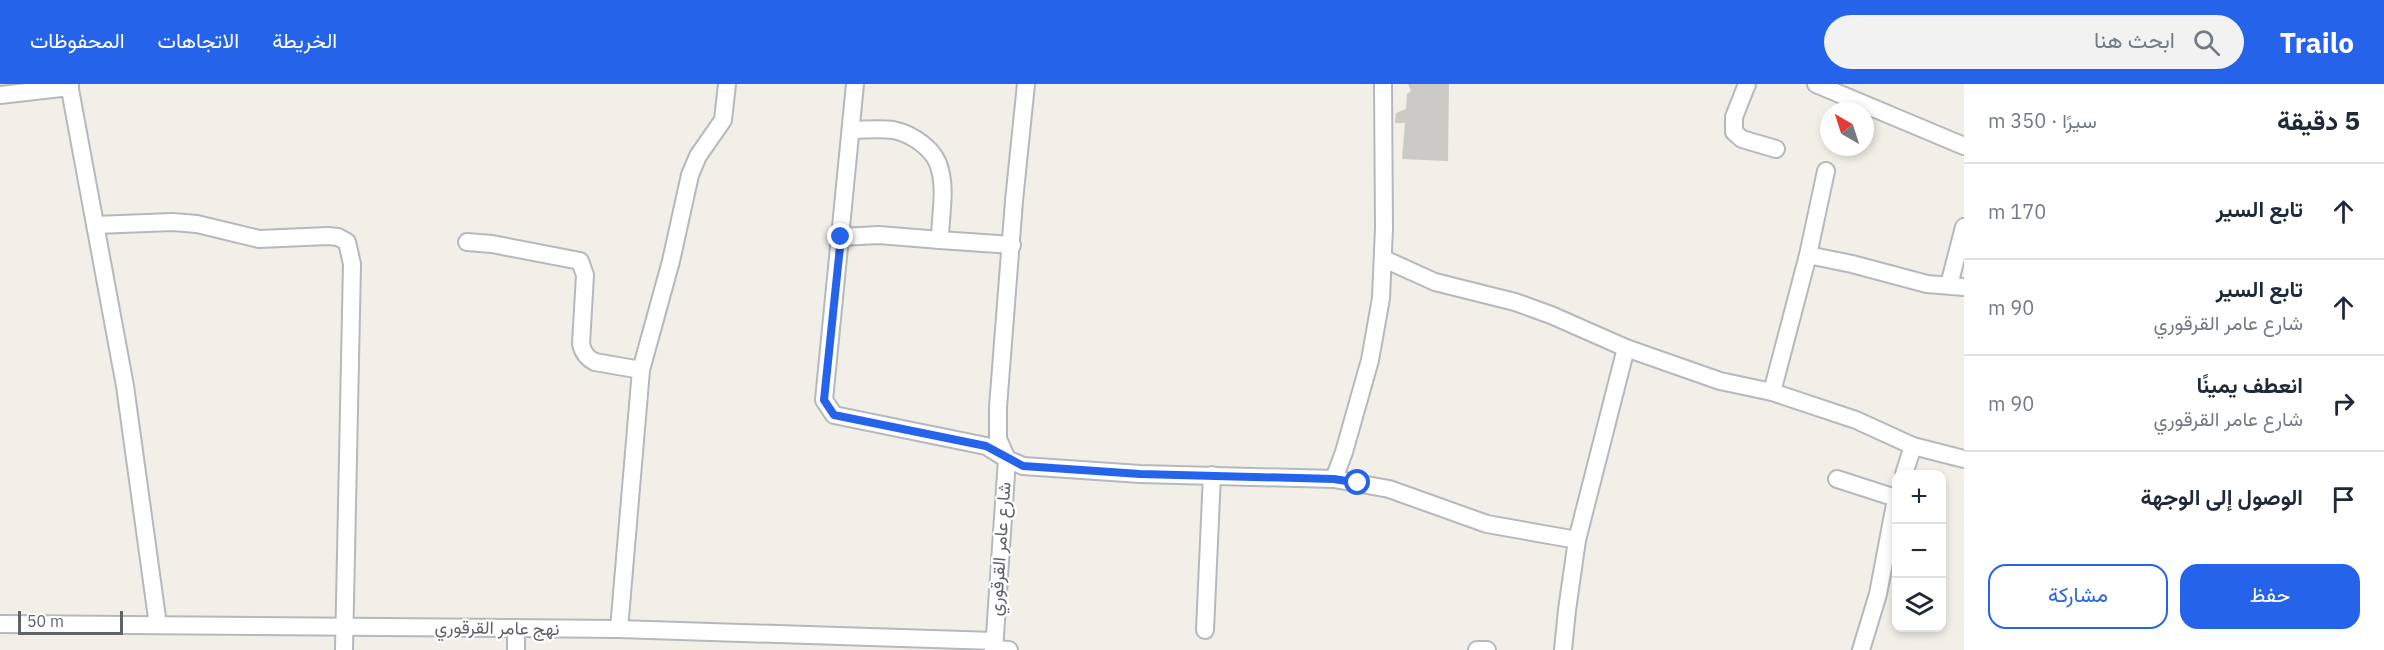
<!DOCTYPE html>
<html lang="ar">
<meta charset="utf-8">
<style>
body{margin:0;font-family:"IBM Plex Sans",Vazirmatn,sans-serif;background:#f2f2f3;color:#1f2937;direction:rtl}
.controls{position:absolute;right:18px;bottom:18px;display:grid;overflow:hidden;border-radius:12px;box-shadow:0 3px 9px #0003}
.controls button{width:54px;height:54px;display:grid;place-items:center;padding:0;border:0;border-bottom:2px solid #e0e1e3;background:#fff;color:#1f2937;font:30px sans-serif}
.compass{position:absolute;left:1820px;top:18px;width:54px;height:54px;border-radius:50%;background:#fff;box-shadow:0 3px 9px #0003;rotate:321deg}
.scale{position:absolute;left:18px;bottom:15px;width:105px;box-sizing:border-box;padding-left:6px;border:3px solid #5f6368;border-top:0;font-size:16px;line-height:21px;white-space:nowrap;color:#5f6368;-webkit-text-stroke:4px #fff;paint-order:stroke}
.stop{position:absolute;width:18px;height:18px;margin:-14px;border:4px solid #2563eb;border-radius:50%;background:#fff}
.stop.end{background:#2563eb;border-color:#fff;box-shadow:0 2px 6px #0008}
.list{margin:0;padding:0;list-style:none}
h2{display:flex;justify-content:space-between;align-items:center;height:78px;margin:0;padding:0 24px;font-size:26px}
h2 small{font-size:20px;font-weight:400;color:#747a83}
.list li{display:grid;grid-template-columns:39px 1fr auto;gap:18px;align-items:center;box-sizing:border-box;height:96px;padding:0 24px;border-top:2px solid #e0e1e3}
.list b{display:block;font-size:22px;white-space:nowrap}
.list p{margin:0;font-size:20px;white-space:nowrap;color:#747a83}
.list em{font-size:20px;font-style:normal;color:#747a83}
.actions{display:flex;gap:12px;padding:18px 24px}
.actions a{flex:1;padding:14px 0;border:2px solid #2563eb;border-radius:18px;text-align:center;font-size:21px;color:#2563eb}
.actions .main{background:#2563eb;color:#fff}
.icon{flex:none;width:33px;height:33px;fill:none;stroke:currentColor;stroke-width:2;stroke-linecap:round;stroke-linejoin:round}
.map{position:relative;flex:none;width:1964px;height:566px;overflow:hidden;direction:ltr}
header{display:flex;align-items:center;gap:36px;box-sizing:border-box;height:84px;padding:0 30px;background:#2563eb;color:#fff}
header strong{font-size:28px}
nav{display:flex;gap:33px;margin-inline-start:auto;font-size:21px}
.search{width:420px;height:54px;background:#f2f2f3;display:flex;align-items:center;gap:15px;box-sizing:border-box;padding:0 21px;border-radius:33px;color:#747a83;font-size:22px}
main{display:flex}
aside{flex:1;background:#fff}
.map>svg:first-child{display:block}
.building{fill:#cccac5}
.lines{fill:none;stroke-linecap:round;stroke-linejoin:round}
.minor-casing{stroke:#b5b8bc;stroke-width:20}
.minor{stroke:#fff;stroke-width:16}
.route{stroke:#2563eb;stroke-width:8}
.labels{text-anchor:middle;stroke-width:4.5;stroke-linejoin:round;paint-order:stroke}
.street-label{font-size:18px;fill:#5f6368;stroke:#fff}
</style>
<header>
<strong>Trailo</strong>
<div class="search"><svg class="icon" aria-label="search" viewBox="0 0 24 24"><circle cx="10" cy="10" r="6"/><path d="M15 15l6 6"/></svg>ابحث هنا</div>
<nav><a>الخريطة</a><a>الاتجاهات</a><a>المحفوظات</a></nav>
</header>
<main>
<aside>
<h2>5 دقيقة<small>سيرًا · 350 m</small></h2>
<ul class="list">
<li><svg class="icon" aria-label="ahead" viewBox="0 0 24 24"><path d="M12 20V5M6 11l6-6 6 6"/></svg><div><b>تابع السير</b></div><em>170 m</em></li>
<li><svg class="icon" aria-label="ahead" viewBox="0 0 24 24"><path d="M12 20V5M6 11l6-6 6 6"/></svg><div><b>تابع السير</b><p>شارع عامر القرقوري</p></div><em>90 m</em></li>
<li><svg class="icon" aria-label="right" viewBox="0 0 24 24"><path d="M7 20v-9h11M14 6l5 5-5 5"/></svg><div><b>انعطف يمينًا</b><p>شارع عامر القرقوري</p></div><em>90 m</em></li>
<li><svg class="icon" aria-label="arrive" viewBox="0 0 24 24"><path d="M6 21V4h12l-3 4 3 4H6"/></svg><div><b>الوصول إلى الوجهة</b></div></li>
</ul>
<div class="actions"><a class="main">حفظ</a><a>مشاركة</a></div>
</aside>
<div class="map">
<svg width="1964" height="566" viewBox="0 0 1964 566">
<rect width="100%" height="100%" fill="#f1efe8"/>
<!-- building -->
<path class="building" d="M 1408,0 L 1449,0 L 1448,77 L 1402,75 L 1405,39 L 1395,39 L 1396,29 L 1406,25 L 1407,10 L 1411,7 Z"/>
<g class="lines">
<defs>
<g id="minor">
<path d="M 69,0 L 125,302 L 158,541"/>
<path d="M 855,0 L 824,316 L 834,331 L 986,362 L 1007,375 L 994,566"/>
<path d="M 1026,0 L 1014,117 L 998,323 L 998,355 L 1007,375 L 1023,382 L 1140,390 L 1334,395 L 1344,368 L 1370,276 L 1381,214 L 1384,144 L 1383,0"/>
<path d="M 1747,0 L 1734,33 L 1734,48 L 1742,55 L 1776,65"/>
<path d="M 1816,0 L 1964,62"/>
<path d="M 0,11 L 70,3"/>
<path d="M 851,46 C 864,46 880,44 893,46 C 913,50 936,66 940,86 C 946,108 940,133 940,156 L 1012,161"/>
<path d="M 95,141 L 173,138 L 197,140 L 259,155 L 328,152 L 338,153 L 347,158 L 352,180 L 344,566"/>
<path d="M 841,153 L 879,151 L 940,156"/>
<path d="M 467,158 L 492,160 L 580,177 L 585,191 L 581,260 C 583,269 587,274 595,278 L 641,286"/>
<path d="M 1808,171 L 1852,180 L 1927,200 L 1964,203"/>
<path d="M 1384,175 L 1435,198 L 1515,218 L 1551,231 L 1626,264 L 1720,297 L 1772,308 L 1856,336 L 1913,362 L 1964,375"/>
<path d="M 1949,201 L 1964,143"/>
<path d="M 1772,308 L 1808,171 L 1826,87"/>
<path d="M 1904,390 L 1913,362"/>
<path d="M 1334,395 L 1389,405 L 1487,440 L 1577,456"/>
<path d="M 1837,395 L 1896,414"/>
<path d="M 0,540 L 619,545 L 994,557"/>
<path d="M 619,545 L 641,286 L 671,177 L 690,91 L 698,72 L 723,36 L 727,0"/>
<path d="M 1205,546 L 1212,391"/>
<path d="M 993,565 L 1009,566"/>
<path d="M 516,566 L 516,545"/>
<path d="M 1477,566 L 1487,566"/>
<path d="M 1563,566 L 1567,526 L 1577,456 L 1626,264"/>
<path d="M 1861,566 L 1878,510 L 1896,415"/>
</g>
</defs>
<!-- minor casing -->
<use href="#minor" class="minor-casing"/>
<!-- minor -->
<use href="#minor" class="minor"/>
</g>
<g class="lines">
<!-- route -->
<path class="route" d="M 841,153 L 824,316 L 834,331 L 986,362 L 1023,382 L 1140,390 L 1334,395 L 1358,399"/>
</g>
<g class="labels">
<!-- street labels -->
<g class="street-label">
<text transform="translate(1000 465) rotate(-86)" y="6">شارع عامر القرقوري</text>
<text transform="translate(497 544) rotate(1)" y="6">نهج عامر القرقوري</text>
</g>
</g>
</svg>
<div class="controls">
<button>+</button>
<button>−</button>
<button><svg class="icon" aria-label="layers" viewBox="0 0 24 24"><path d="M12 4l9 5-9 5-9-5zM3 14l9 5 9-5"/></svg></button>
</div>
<svg class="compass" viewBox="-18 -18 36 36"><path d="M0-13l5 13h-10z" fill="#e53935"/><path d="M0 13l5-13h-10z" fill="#747a83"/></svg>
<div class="scale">50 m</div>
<div class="stop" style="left:1358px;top:399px"></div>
<div class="stop end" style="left:841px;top:153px"></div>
</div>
</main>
